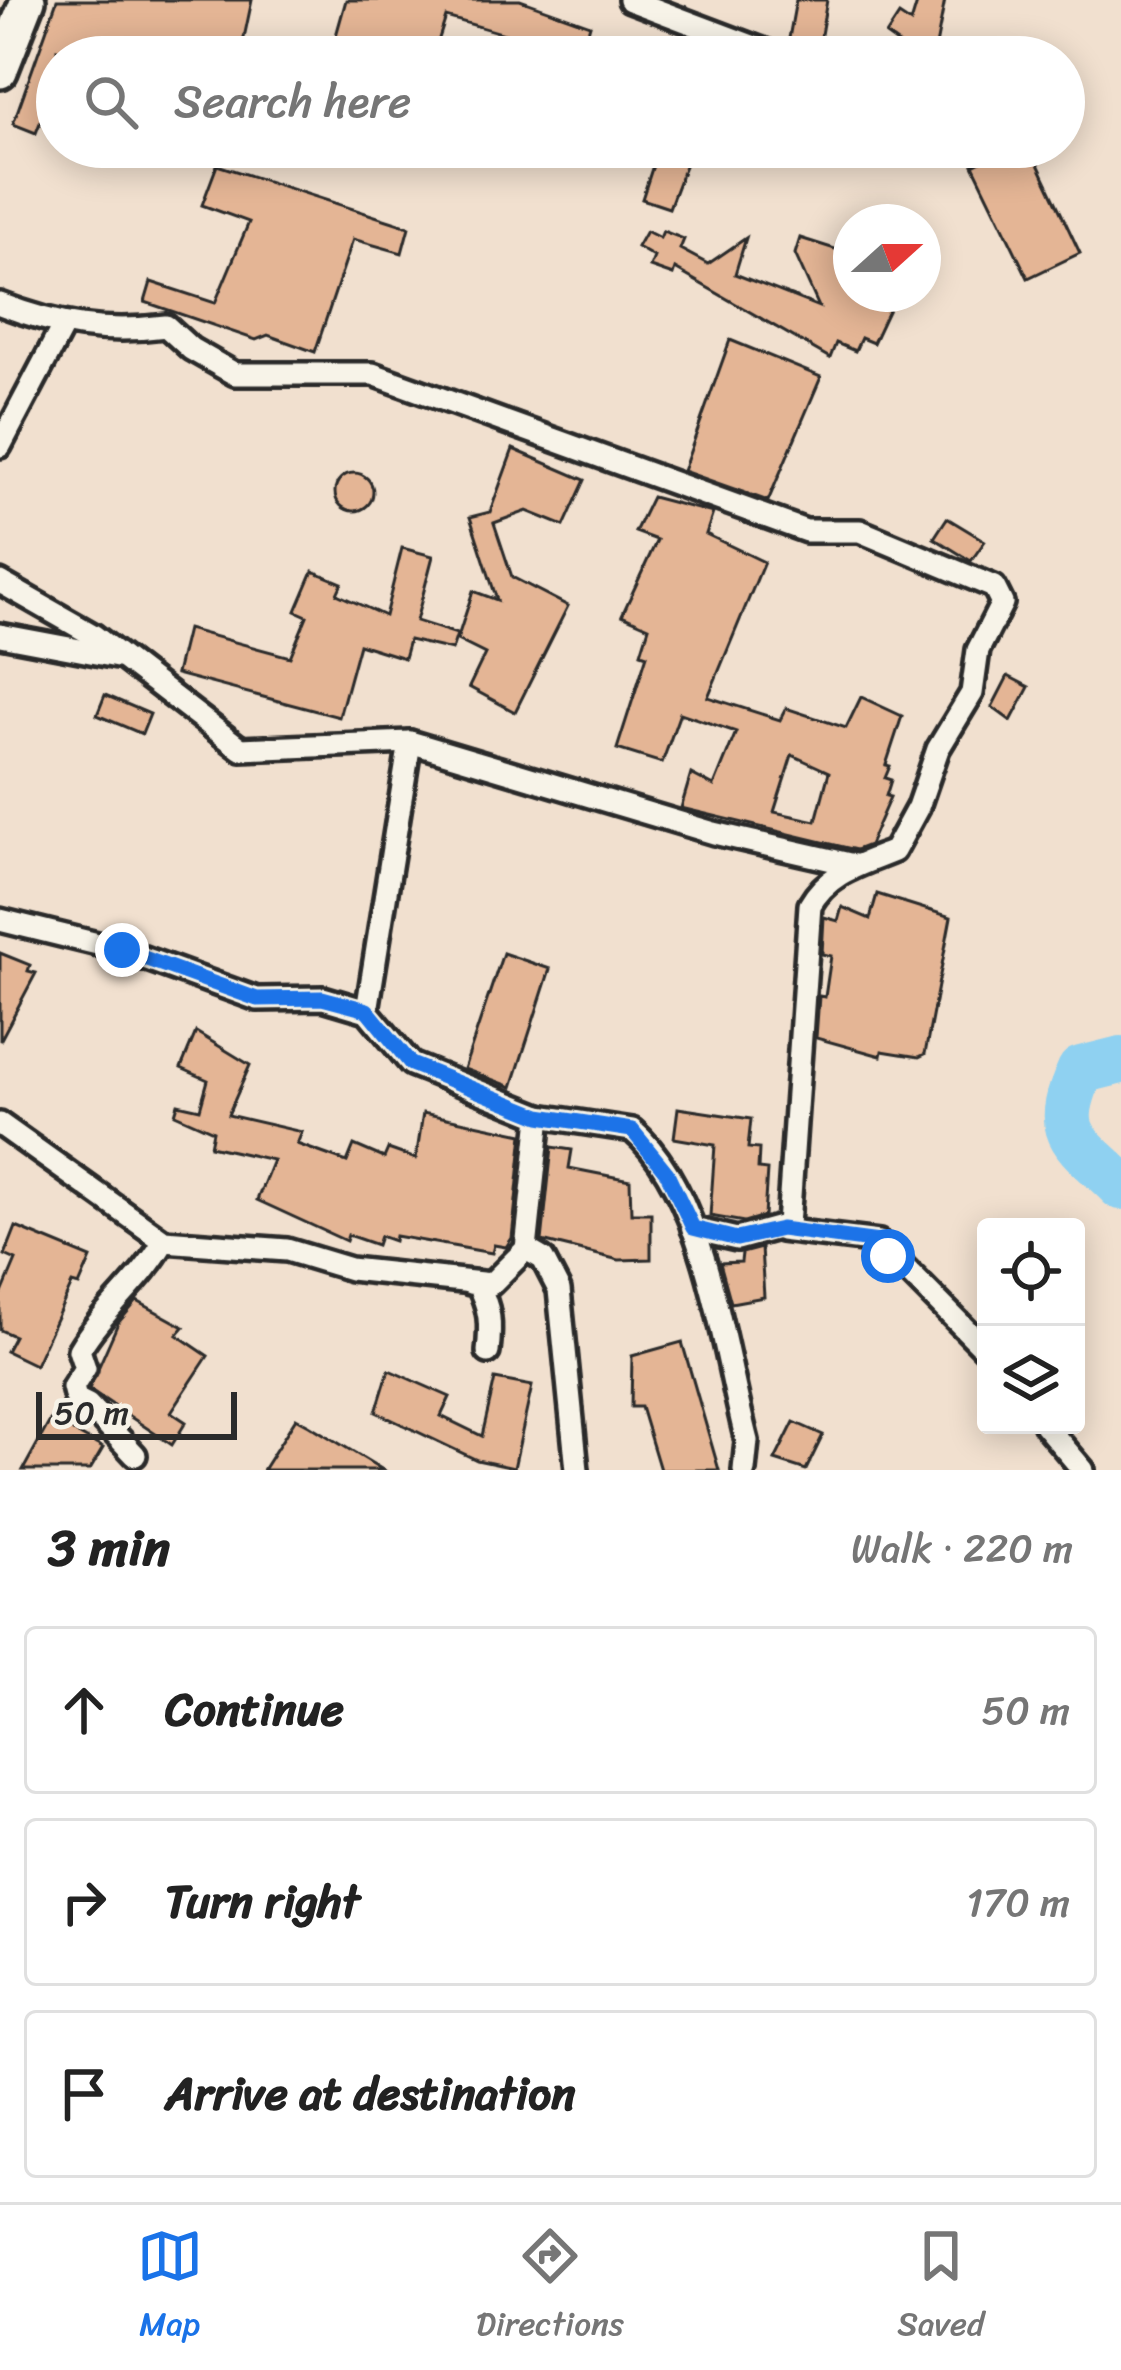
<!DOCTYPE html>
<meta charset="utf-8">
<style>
body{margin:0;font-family:Sriracha,sans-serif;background:#f6f6f6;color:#222}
.controls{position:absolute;right:36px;bottom:36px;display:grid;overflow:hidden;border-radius:12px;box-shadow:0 6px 30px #0003}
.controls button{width:108px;height:108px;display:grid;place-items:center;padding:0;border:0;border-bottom:3px solid #e0e0e0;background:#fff;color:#222;font:60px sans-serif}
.compass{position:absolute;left:833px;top:204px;width:108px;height:108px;border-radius:50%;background:#fff;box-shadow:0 6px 30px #0003;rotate:69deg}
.scale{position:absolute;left:36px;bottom:30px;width:201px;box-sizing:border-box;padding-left:12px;border:6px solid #2b2b2b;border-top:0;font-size:33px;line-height:42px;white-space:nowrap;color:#2b2b2b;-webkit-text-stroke:9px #f7f3e8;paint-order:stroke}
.stop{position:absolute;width:36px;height:36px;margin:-27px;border:9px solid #1a73e8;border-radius:50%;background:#fff}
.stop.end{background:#1a73e8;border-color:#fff;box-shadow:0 3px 12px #0008}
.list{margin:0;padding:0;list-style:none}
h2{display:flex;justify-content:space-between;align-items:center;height:156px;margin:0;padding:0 48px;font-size:51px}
h2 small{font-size:39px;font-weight:400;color:#767676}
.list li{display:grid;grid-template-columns:78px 1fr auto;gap:36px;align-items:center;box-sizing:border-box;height:168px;margin:0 24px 24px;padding:0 24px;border:3px solid #e0e0e0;border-radius:12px}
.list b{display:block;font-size:45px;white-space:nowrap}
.list em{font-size:39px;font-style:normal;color:#767676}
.icon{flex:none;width:66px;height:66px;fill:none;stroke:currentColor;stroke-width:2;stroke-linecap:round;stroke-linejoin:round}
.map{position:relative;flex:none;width:1121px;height:1470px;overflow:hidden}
.search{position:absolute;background:#fff;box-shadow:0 6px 30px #0003;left:36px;right:36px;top:36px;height:132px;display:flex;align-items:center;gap:30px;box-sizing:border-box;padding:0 42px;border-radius:66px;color:#767676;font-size:45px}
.sheet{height:732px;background:#fff}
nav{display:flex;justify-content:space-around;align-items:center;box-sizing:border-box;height:168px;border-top:3px solid #e0e0e0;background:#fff;font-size:33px;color:#767676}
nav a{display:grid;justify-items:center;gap:6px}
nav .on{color:#1a73e8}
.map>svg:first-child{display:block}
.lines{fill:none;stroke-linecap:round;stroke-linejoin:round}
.river{stroke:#8fd1f1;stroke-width:48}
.building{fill:#e4b595;stroke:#2b2b2b;stroke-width:3;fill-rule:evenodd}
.street-casing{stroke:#2b2b2b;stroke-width:30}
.secondary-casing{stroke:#2b2b2b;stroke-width:42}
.street{stroke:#f7f3e8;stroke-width:21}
.secondary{stroke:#f7f3e8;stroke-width:33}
.route{stroke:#1a73e8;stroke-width:15}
</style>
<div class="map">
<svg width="1121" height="1470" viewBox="0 0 1121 1470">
<rect width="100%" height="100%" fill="#f1e0cf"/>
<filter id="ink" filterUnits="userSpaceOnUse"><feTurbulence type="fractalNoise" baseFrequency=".00833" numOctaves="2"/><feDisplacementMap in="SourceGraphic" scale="24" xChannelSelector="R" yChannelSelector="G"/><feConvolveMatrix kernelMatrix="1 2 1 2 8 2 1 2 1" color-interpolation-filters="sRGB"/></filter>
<g filter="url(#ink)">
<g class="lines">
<!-- river -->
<path class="river" d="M 1121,1060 L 1081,1070 C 1051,1136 1075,1140 1121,1186"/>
</g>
<!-- building -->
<g class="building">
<path d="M 57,0 L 252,0 L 240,57 L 82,57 L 57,49 L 57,79 L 36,133 L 13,124 Z"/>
<path d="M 346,0 L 520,0 L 590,25 L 581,56 L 446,17 L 433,57 L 330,57 Z"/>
<path d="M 796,0 L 827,0 L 818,52 L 788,44 Z"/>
<path d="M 918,0 L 945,0 L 934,56 L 907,50 L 886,35 L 899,15 L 911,23 Z"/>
<path d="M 659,147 L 692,147 L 669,208 L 642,199 Z"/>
<path d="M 1010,147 L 1030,147 L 1080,253 L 1028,278 L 973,165 Z"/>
<path d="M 217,165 L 409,227 L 402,253 L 353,239 L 315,352 L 268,335 L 256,340 L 145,302 L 151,282 L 215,303 L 249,222 L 202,205 Z"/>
<path d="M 646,231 L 660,238 L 663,231 L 684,239 L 680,249 L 708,264 L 746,238 L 735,274 L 819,307 L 795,254 L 800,238 L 851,254 L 851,294 L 896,294 L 873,343 L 861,338 L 855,351 L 836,343 L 830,358 L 675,269 L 673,275 L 650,267 L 654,257 L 637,247 Z"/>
<path d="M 730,340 L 821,377 L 768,501 L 683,471 Z"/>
<path d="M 513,449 L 585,480 L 564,526 L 527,511 L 494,523 L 512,577 L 568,606 L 515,712 L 469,687 L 485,654 L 457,640 L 473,591 L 497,600 L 470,517 L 490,512 Z"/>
<circle cx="354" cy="492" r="19"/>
<path d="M 652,497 L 713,513 L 706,534 L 764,562 L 708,697 L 780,720 L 786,708 L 846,728 L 861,697 L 902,716 L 886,765 L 890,766 L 885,778 L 891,780 L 886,796 L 890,797 L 869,845 L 856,850 L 681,808 L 691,774 L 714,786 L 736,732 L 680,713 L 662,763 L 617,749 L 647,655 L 641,653 L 649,627 L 622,615 L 657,540 L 635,532 ZM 792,755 L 829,772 L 816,821 L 774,812 Z"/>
<path d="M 947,518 L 985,541 L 971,561 L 934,538 Z"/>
<path d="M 402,548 L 433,556 L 416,621 L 457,634 L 452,650 L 409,640 L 404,658 L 359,644 L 339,717 L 176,674 L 187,629 L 290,657 L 307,616 L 296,611 L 313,571 L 342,583 L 337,594 L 385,616 Z"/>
<path d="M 1008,676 L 1029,687 L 1011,721 L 992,707 Z"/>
<path d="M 105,695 L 150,714 L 142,734 L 97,715 Z"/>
<path d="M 877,894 L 951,917 L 925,1054 L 919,1057 L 882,1051 L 881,1056 L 816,1038 L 819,996 L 825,997 L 831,956 L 822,954 L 824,917 L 838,921 L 842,907 L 870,919 Z"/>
<path d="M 0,953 L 30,965 L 28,971 L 36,973 L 0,1041 Z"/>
<path d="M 503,953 L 550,969 L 512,1087 L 464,1069 Z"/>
<path d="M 196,1032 L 250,1065 L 228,1115 L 302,1132 L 297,1144 L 347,1162 L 354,1145 L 384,1158 L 388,1149 L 416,1159 L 423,1113 L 523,1134 L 512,1238 L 506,1247 L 494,1245 L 492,1253 L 395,1236 L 394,1241 L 380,1236 L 377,1245 L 348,1235 L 346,1241 L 257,1200 L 273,1160 L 210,1146 L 213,1131 L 175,1114 L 178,1104 L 200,1109 L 208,1080 L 181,1068 Z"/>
<path d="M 678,1108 L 751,1119 L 748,1148 L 759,1149 L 758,1169 L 767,1170 L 764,1216 L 744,1222 L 710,1216 L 715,1145 L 674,1138 Z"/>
<path d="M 552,1147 L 572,1150 L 569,1168 L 630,1180 L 631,1213 L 651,1213 L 651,1259 L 619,1260 L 542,1241 Z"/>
<path d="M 16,1227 L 91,1258 L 79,1286 L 72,1284 L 35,1365 L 6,1351 L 14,1336 L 0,1330 L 0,1298 L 16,1260 L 5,1255 Z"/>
<path d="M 761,1248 L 764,1297 L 731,1303 L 720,1263 L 741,1262 L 742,1253 Z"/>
<path d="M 137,1301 L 184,1327 L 177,1335 L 208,1356 L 171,1412 L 186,1422 L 172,1445 L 89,1389 L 118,1323 Z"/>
<path d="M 682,1342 L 719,1470 L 660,1470 L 641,1407 L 631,1407 L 632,1356 Z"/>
<path d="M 389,1370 L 450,1397 L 441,1416 L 482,1436 L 495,1379 L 532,1386 L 514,1468 L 477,1460 L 376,1412 Z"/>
<path d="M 296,1418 L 309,1425 L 383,1470 L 263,1470 Z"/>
<path d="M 51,1419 L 103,1448 L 90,1470 L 23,1470 Z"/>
<path d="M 794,1422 L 823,1435 L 806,1470 L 775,1460 Z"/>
</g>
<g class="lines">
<defs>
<g id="street">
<path d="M 630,0 L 781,57"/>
<path d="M 0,304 C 57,326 105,334 166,326 L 191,349 L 235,374 L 373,374 L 806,531 L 860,531 L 994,587 L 1002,603 L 978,650 L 972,693 L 938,749 L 918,807 L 894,851 C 860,865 829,872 810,905 L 788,1225 L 737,1239 L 693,1229"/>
<path d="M 0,446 L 63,326"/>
<path d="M 0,582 L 93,635 L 241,749 L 410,742 L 714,833 L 854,865"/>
<path d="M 0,635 L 117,657"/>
<path d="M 0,920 L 122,950 L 257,999 L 323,998 L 367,1011 L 411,1064 L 540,1116 L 526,1249 L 543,1259 L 559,1290 L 577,1470"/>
<path d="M 367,1011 L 410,742"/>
<path d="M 540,1116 L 632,1130 C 706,1193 723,1349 747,1441 L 744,1470"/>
<path d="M 0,1124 L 164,1241 L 287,1250 L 350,1269 L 491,1284 L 526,1249"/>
<path d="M 781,1230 L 879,1242 L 986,1350"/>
<path d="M 470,1283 L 477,1284 C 491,1308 491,1325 488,1352"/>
<path d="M 1045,1425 L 1083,1470"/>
<path d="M 135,1455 L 88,1405 L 76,1399 L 73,1387 L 85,1368 L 79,1350 C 104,1308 140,1283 164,1241"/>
</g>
<path id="secondary" d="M 0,71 L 28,0"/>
</defs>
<!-- street casing -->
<use href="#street" class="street-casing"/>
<!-- secondary casing -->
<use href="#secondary" class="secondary-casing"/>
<!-- street -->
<use href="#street" class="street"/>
<!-- secondary -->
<use href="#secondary" class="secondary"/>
</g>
</g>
<g class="lines" filter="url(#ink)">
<!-- route -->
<path class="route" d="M 122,950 L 257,999 L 322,998 L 367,1010 L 411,1064 L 540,1116 L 632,1130 L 667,1173 L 693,1228 L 737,1239 L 781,1229 L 879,1242 L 888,1256"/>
</g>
</svg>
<div class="controls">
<button><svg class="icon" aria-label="locate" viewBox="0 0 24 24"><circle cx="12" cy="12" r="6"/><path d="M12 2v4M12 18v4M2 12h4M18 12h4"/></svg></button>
<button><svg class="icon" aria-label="layers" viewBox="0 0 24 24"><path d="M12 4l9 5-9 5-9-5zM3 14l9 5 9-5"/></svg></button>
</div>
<svg class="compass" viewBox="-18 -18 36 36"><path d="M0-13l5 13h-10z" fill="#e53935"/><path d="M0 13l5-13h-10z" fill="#767676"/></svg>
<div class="scale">50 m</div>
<div class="stop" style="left:888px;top:1256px"></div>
<div class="stop end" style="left:122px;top:950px"></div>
<div class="search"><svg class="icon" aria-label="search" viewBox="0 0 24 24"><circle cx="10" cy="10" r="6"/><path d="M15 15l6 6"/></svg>Search here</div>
</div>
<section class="sheet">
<h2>3 min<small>Walk · 220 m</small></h2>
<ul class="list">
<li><svg class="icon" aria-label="ahead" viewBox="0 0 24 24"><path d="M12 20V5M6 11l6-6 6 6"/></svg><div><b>Continue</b></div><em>50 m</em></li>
<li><svg class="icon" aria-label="right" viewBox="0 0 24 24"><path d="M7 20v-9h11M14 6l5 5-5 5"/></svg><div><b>Turn right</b></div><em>170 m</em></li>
<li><svg class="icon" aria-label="arrive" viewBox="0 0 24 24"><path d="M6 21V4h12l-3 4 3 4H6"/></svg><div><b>Arrive at destination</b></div></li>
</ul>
</section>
<nav>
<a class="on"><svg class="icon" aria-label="map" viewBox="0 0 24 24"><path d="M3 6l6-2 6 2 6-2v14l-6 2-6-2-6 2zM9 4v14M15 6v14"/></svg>Map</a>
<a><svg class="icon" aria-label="directions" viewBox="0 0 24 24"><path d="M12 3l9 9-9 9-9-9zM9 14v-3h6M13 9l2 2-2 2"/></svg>Directions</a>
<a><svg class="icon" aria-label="saved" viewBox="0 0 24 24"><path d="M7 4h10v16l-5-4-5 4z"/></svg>Saved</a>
</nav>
